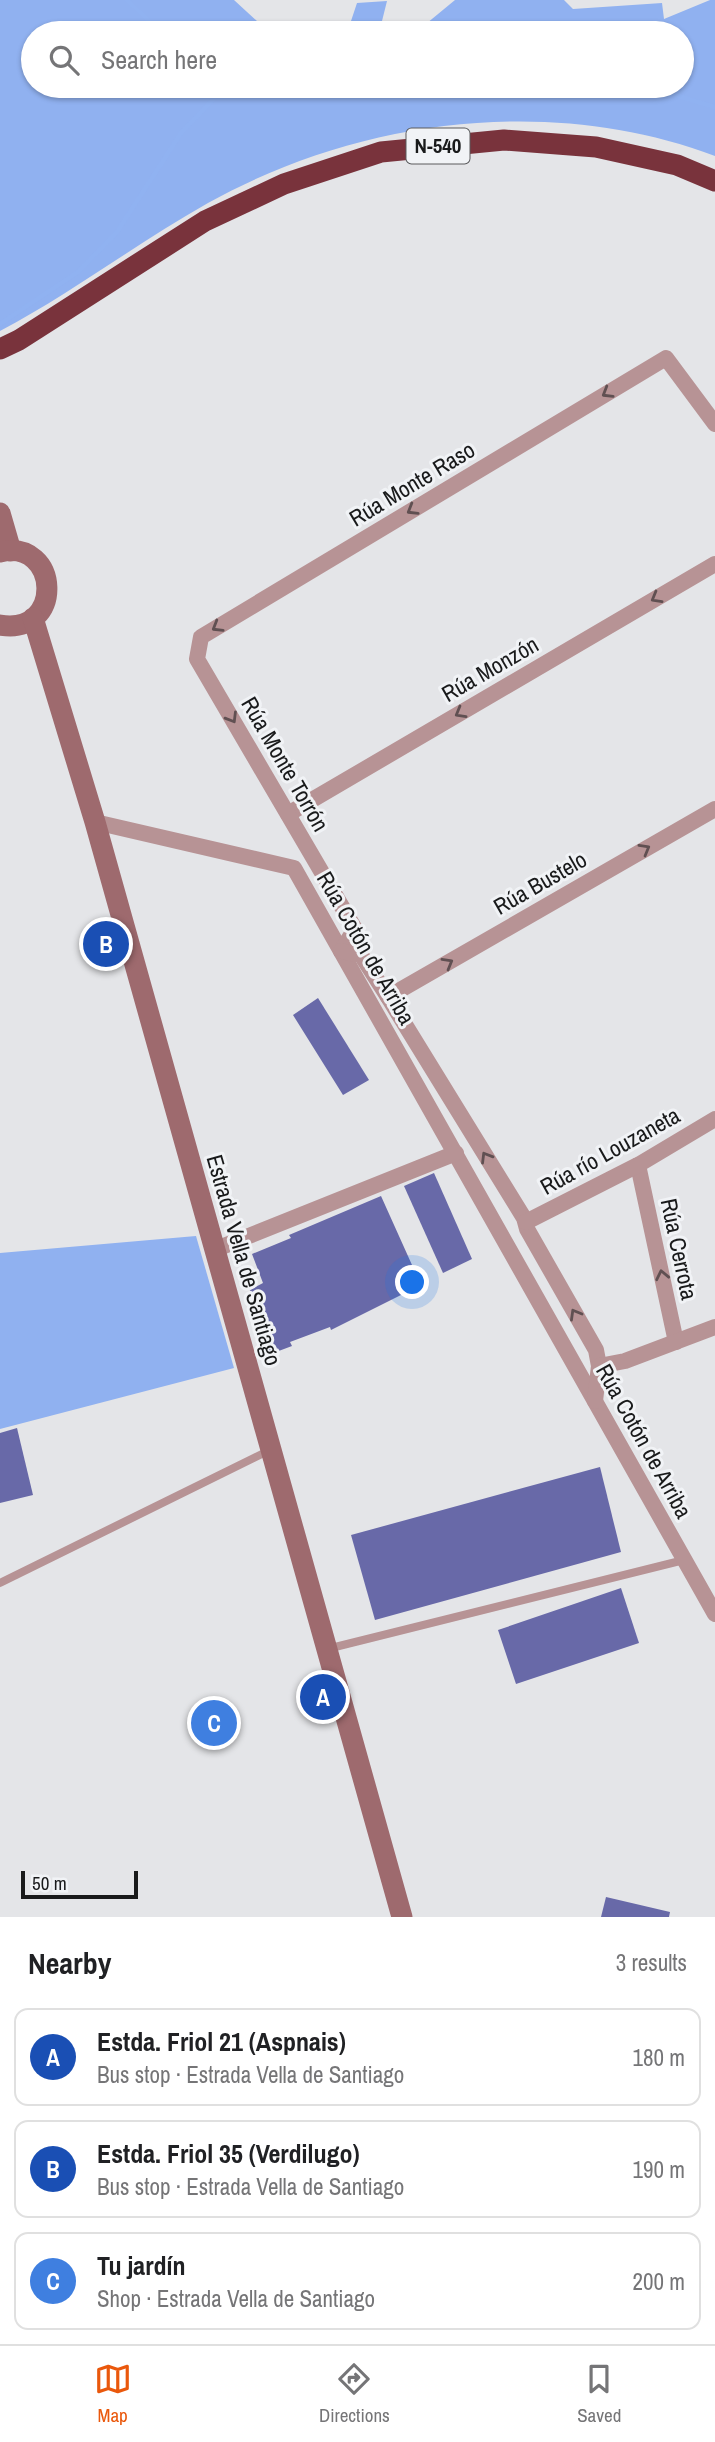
<!DOCTYPE html>
<meta charset="utf-8">
<style>
body{margin:0;font-family:"Archivo Narrow",sans-serif;background:#f6f6f6;color:#202124}
.scale{position:absolute;left:21px;bottom:18px;width:117px;box-sizing:border-box;padding-left:7px;border:4px solid #191a1b;border-top:0;font-size:19px;line-height:24px;white-space:nowrap;color:#191a1b;-webkit-text-stroke:5px #f1f3f6;paint-order:stroke}
.you{position:absolute;left:413px;top:1283px;width:24px;height:24px;margin:-18px;border:5px solid #fff;border-radius:50%;background:#1a73e8;box-shadow:0 0 0 10px #1a73e833}
.badge{display:grid;place-items:center;width:46px;height:46px;border-radius:50%;background:#ea580c;color:#fff;font-size:23px;font-weight:700}
.pin{position:absolute;translate:-50% -50%;border:4px solid #fff;box-shadow:0 2px 7px #0006}
.list{margin:0;padding:0;list-style:none}
h2{display:flex;justify-content:space-between;align-items:center;height:91px;margin:0;padding:0 28px;font-size:30px}
h2 small{font-size:23px;font-weight:400;color:#757577}
.list li{display:grid;grid-template-columns:46px 1fr auto;gap:21px;align-items:center;box-sizing:border-box;height:98px;margin:0 14px 14px;padding:0 14px;border:2px solid #e0e0e0;border-radius:14px}
.list b{display:block;font-size:26px;white-space:nowrap}
.list p{margin:0;font-size:23px;white-space:nowrap;color:#757577}
.list em{font-size:23px;font-style:normal;color:#757577}
.icon{flex:none;width:38px;height:38px;fill:none;stroke:currentColor;stroke-width:2;stroke-linecap:round;stroke-linejoin:round}
.map{position:relative;flex:none;width:715px;height:1917px;overflow:hidden}
.search{position:absolute;background:#fff;box-shadow:0 2px 5px #0004;left:21px;right:21px;top:21px;height:77px;display:flex;align-items:center;gap:18px;box-sizing:border-box;padding:0 24px;border-radius:38px;color:#757577;font-size:26px}
.sheet{height:427px;background:#fff}
nav{display:flex;justify-content:space-around;align-items:center;box-sizing:border-box;height:98px;border-top:2px solid #e0e0e0;background:#fff;font-size:19px;color:#757577}
nav a{display:grid;justify-items:center;gap:4px}
nav .on{color:#ea580c}
.map>svg:first-child{display:block}
.forest{fill:#90b1f0}
.lines{fill:none;stroke-linecap:round;stroke-linejoin:round}
.stream{stroke:#90b2f1;stroke-width:4.5}
.building{fill:#6869a8}
.lane{stroke:#b79395;stroke-width:8}
.street{stroke:#b79395;stroke-width:16}
.secondary{stroke:#9e6a6e;stroke-width:21}
.highway{stroke:#79333c;stroke-width:21}
.oneway{stroke:#605052}
.labels{text-anchor:middle;stroke-width:6;stroke-linejoin:round;paint-order:stroke}
.shield{fill:#f1f3f6;stroke:#5a5b5d;stroke-width:2}
.shield-label{font-size:21px;font-weight:bold;fill:#191a1b}
.street-label{font-size:23px;fill:#191a1b;stroke:#f1f3f6}
</style>
<div class="map">
<svg width="715" height="1917" viewBox="0 0 715 1917">
<rect width="100%" height="100%" fill="#e4e5e8"/>
<!-- forest -->
<g class="forest">
<path d="M 0,0 L 234,0 L 270,33 L 33,33 L 33,86 L 682,86 L 682,33 L 415,33 L 455,0 L 564,0 L 573,9 L 662,3 L 664,19 L 710,0 L 715,0 L 715,156 C 551,94 359,119 208,203 C 137,243 72,293 0,331 Z"/>
<path d="M 387,1 L 379,33 L 347,33 L 357,3 Z"/>
<path d="M 196,1236 L 234,1368 L 0,1429 L 0,1253 Z"/>
</g>
<g class="lines">
<!-- stream -->
<g class="stream">
<path d="M 127,0 L 162,33"/>
<path d="M 255,86 C 286,91 318,93 348,86"/>
<path d="M 645,86 L 715,107"/>
<path d="M 0,324 L 78,272 L 117,232 L 181,133 L 226,86"/>
</g>
</g>
<!-- building -->
<g class="building">
<path d="M 318,998 L 369,1080 L 343,1095 L 293,1015 Z"/>
<path d="M 434,1173 L 472,1259 L 443,1273 L 404,1186 Z"/>
<path d="M 381,1196 L 421,1285 L 331,1330 L 330,1327 L 290,1342 L 292,1346 L 268,1355 L 255,1320 L 261,1317 L 250,1290 L 263,1283 L 252,1254 L 291,1238 L 289,1235 Z"/>
<path d="M 17,1428 L 33,1495 L 0,1503 L 0,1433 Z"/>
<path d="M 600,1467 L 621,1552 L 375,1620 L 351,1535 Z"/>
<path d="M 621,1588 L 639,1643 L 516,1684 L 498,1630 Z"/>
<path d="M 606,1897 L 670,1912 L 669,1917 L 601,1917 Z"/>
</g>
<g class="lines">
<!-- lane -->
<g class="lane">
<path d="M 0,1583 L 270,1450"/>
<path d="M 327,1649 L 684,1560"/>
</g>
<!-- street -->
<g class="street">
<path d="M 288,814 L 715,564"/>
<path d="M 95,822 L 294,868 C 435,1116 573,1366 715,1614"/>
<path d="M 341,951 L 355,929 L 197,659 L 201,637 L 666,358 L 715,424"/>
<path d="M 341,951 L 361,955 L 388,997 L 524,1218 L 527,1229 L 596,1350 L 599,1366 L 595,1401"/>
<path d="M 384,988 L 388,997 L 715,809"/>
<path d="M 638,1165 L 676,1342"/>
<path d="M 526,1222 L 638,1165 L 715,1119"/>
<path d="M 214,1250 L 456,1153"/>
<path d="M 599,1366 L 625,1361 L 715,1327"/>
</g>
<!-- secondary -->
<g class="secondary">
<path d="M 0,513 L 11,551"/>
<path d="M 0,552 C 60,538 65,636 0,625"/>
<path d="M 33,618 L 95,822 L 402,1917"/>
</g>
<!-- highway -->
<path class="highway" d="M 0,349 L 19,340 L 205,221 L 284,184 L 381,152 L 504,140 L 596,147 L 677,165 L 715,181"/>
</g>
<!-- one-way arrows -->
<defs><path id="oneway-chevron" d="M-2-3.5L2.5 0L-2 3.5" fill="none" stroke-width="1.6" stroke-linecap="round" stroke-linejoin="round" transform="scale(1.75)"/></defs>
<g class="oneway">
<use href="#oneway-chevron" transform="translate(607 393) rotate(149)"/>
<use href="#oneway-chevron" transform="translate(412 510) rotate(149)"/>
<use href="#oneway-chevron" transform="translate(656 598) rotate(150)"/>
<use href="#oneway-chevron" transform="translate(217 627) rotate(149)"/>
<use href="#oneway-chevron" transform="translate(460 713) rotate(150)"/>
<use href="#oneway-chevron" transform="translate(232 718) rotate(59)"/>
<use href="#oneway-chevron" transform="translate(645 849) rotate(-30)"/>
<use href="#oneway-chevron" transform="translate(448 963) rotate(-30)"/>
<use href="#oneway-chevron" transform="translate(486 1157) rotate(-121)"/>
<use href="#oneway-chevron" transform="translate(662 1275) rotate(-102)"/>
<use href="#oneway-chevron" transform="translate(575 1314) rotate(-120)"/>
</g>
<g class="labels">
<!-- shield labels -->
<rect class="shield" x="406.5" y="128.5" width="63" height="35" rx="5"/>
<g class="shield-label">
<text x="438" y="153">N-540</text>
</g>
<!-- street labels -->
<g class="street-label">
<text transform="translate(412 484) rotate(-31)" y="8">Rúa Monte Raso</text>
<text transform="translate(490 669) rotate(-30)" y="8">Rúa Monzón</text>
<text transform="translate(285 764) rotate(60)" y="8">Rúa Monte Torrón</text>
<text transform="translate(540 883) rotate(-30)" y="8">Rúa Bustelo</text>
<text transform="translate(366 948) rotate(60)" y="8">Rúa Cotón de Arriba</text>
<text transform="translate(610 1151) rotate(-29)" y="8">Rúa río Louzaneta</text>
<text transform="translate(679 1249) rotate(78)" y="8">Rúa Cerrota</text>
<text transform="translate(244 1260) rotate(74)" y="8">Estrada Vella de Santiago</text>
<text transform="translate(644 1441) rotate(61)" y="8">Rúa Cotón de Arriba</text>
</g>
</g>
</svg>
<div class="scale">50 m</div>
<div class="you"></div>
<div class="pin badge" style="left:323px;top:1697px;background:#1a4fb4">A</div>
<div class="pin badge" style="left:106px;top:944px;background:#1a4fb4">B</div>
<div class="pin badge" style="left:214px;top:1723px;background:#3f7fe0">C</div>
<div class="search"><svg class="icon" aria-label="search" viewBox="0 0 24 24"><circle cx="10" cy="10" r="6"/><path d="M15 15l6 6"/></svg>Search here</div>
</div>
<section class="sheet">
<h2>Nearby<small>3 results</small></h2>
<ul class="list">
<li><span class="badge" style="background:#1a4fb4">A</span><div><b>Estda. Friol 21 (Aspnais)</b><p>Bus stop · Estrada Vella de Santiago</p></div><em>180 m</em></li>
<li><span class="badge" style="background:#1a4fb4">B</span><div><b>Estda. Friol 35 (Verdilugo)</b><p>Bus stop · Estrada Vella de Santiago</p></div><em>190 m</em></li>
<li><span class="badge" style="background:#3f7fe0">C</span><div><b>Tu jardín</b><p>Shop · Estrada Vella de Santiago</p></div><em>200 m</em></li>
</ul>
</section>
<nav>
<a class="on"><svg class="icon" aria-label="map" viewBox="0 0 24 24"><path d="M3 6l6-2 6 2 6-2v14l-6 2-6-2-6 2zM9 4v14M15 6v14"/></svg>Map</a>
<a><svg class="icon" aria-label="directions" viewBox="0 0 24 24"><path d="M12 3l9 9-9 9-9-9zM9 14v-3h6M13 9l2 2-2 2"/></svg>Directions</a>
<a><svg class="icon" aria-label="saved" viewBox="0 0 24 24"><path d="M7 4h10v16l-5-4-5 4z"/></svg>Saved</a>
</nav>
